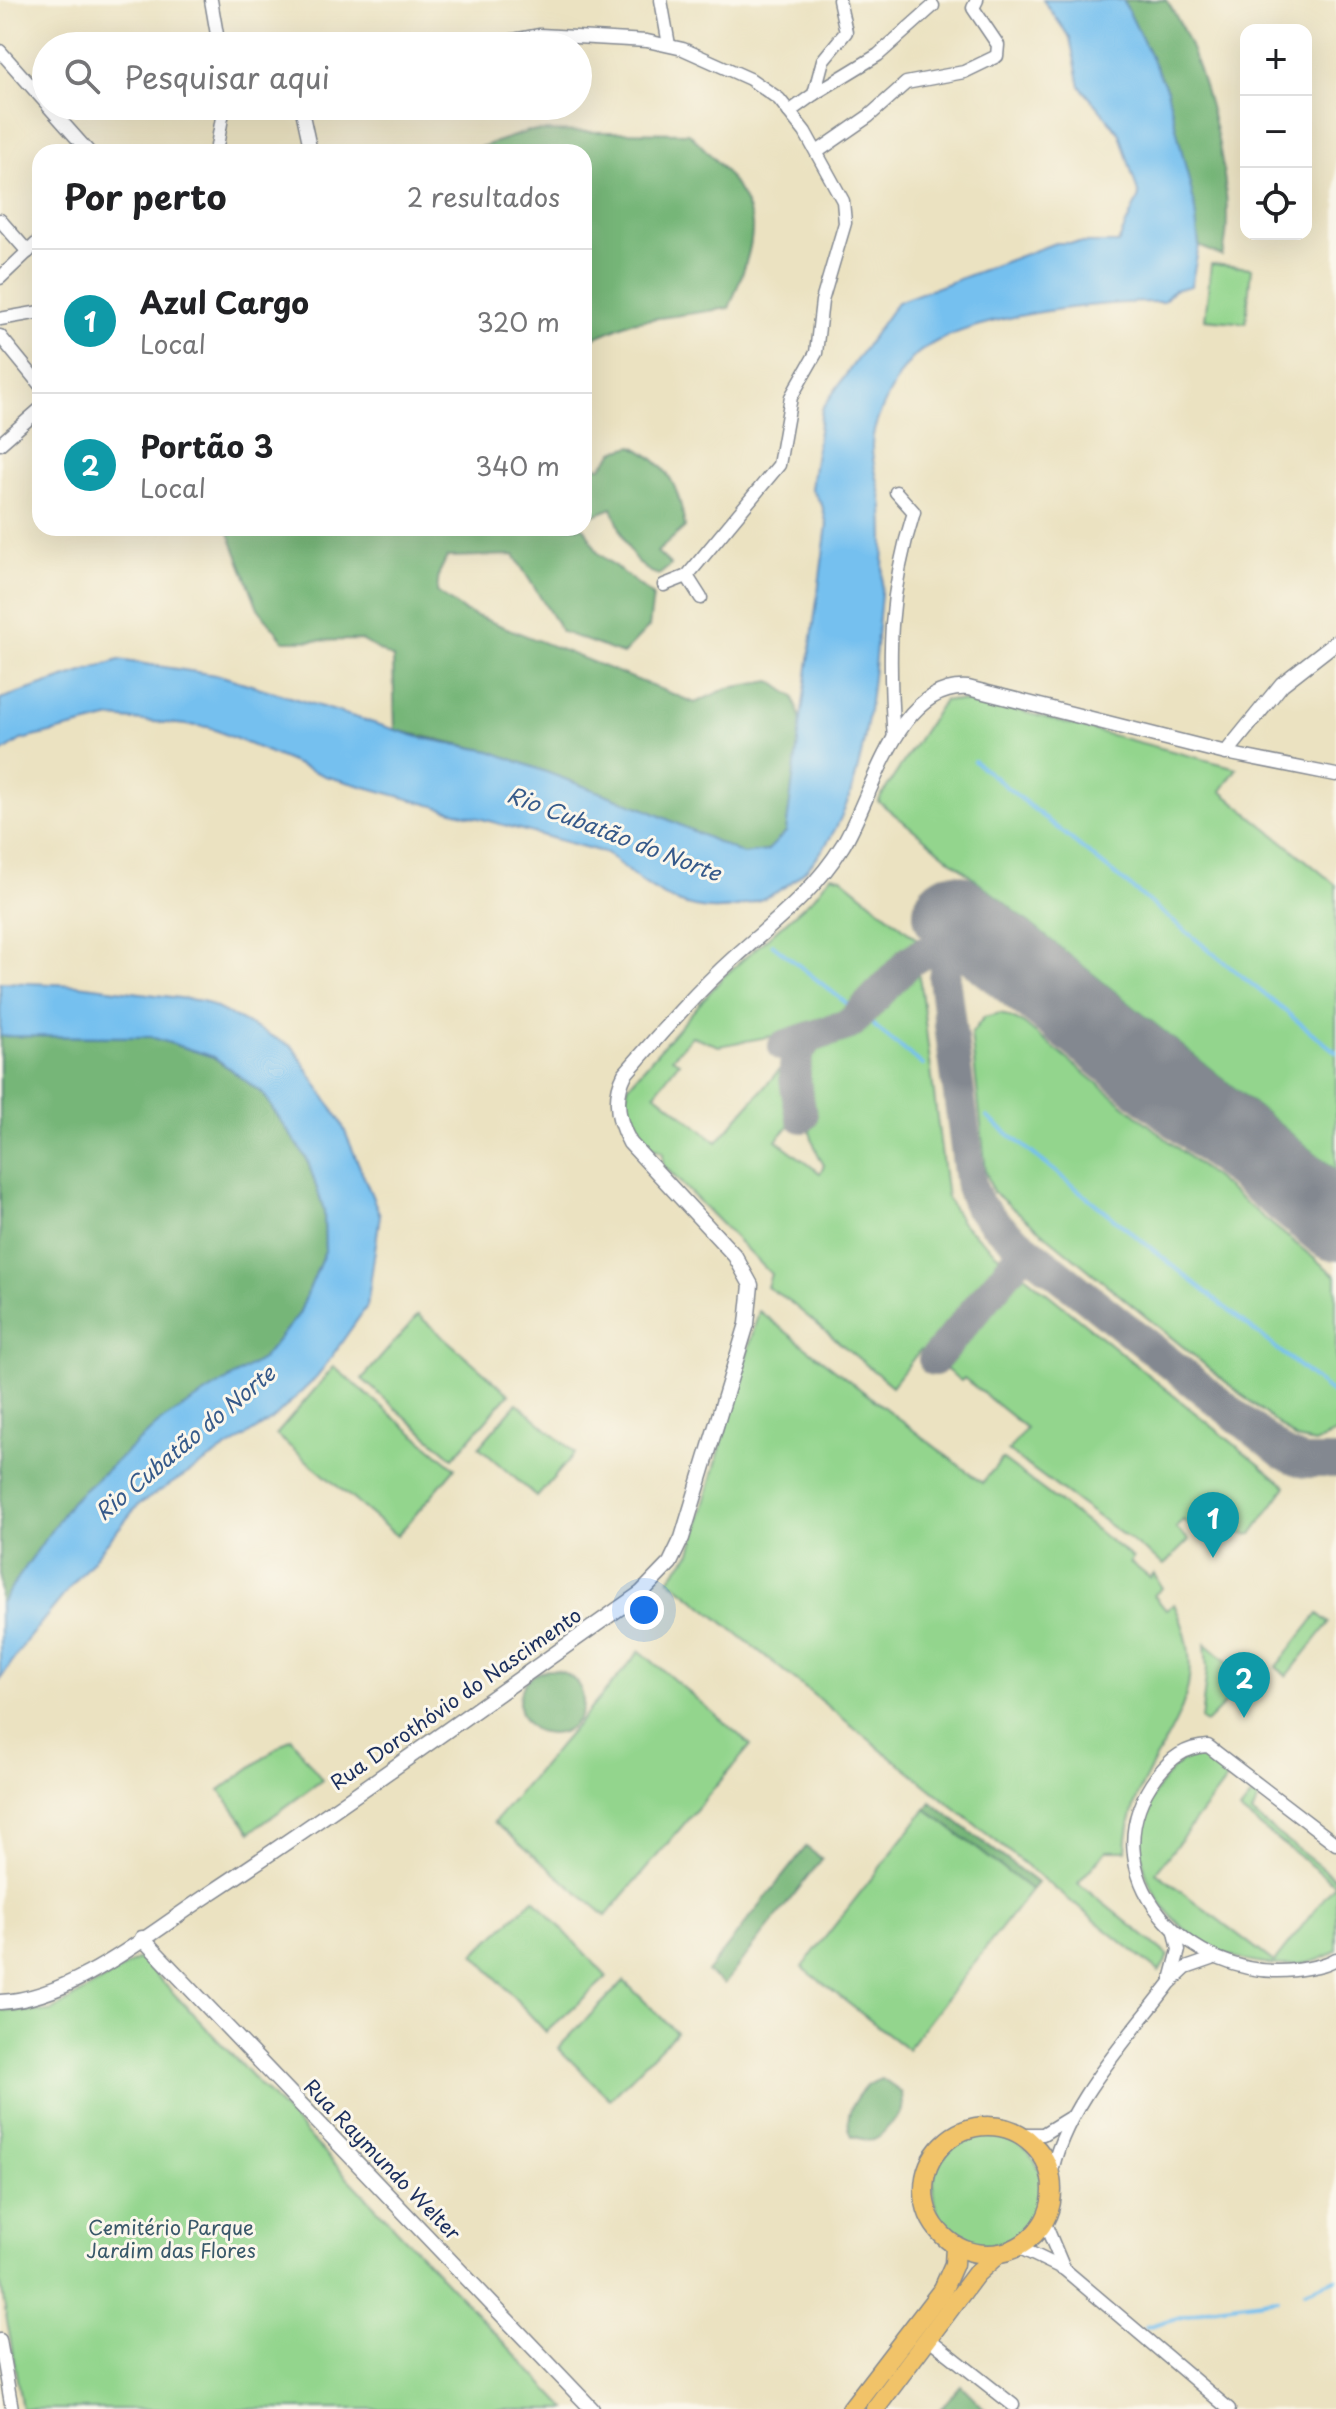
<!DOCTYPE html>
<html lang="pt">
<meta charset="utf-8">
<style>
body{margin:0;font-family:"Playpen Sans",sans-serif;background:#f6f6f6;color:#202124}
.controls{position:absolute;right:24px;top:24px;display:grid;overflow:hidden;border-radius:16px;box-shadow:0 8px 32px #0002}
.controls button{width:72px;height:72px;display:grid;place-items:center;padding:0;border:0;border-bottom:2px solid #e0e0e0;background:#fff;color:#202124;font:40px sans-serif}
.you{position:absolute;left:644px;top:1610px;width:28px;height:28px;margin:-20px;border:6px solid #fff;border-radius:50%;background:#1a73e8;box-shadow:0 0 0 12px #1a73e833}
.badge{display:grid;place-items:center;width:52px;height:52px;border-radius:50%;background:#1f6fb2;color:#fff;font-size:26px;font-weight:700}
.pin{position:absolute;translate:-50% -66px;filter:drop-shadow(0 2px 4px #0008)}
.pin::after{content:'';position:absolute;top:42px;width:28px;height:24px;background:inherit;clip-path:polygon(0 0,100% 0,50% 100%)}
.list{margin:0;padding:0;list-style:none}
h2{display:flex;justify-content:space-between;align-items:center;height:104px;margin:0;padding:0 32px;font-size:34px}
h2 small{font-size:26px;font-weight:400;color:#757577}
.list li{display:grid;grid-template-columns:52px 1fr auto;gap:24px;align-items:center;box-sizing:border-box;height:144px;padding:0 32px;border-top:2px solid #e0e0e0}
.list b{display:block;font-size:30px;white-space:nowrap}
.list p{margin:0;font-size:26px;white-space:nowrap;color:#757577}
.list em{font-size:26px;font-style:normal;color:#757577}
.icon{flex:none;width:44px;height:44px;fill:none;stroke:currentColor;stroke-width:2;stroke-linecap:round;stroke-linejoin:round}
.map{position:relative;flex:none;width:1336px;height:2409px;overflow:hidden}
.search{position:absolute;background:#fff;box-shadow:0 8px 32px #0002;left:32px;top:32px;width:560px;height:88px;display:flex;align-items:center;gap:20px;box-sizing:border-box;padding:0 28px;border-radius:44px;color:#757577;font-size:30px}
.panel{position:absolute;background:#fff;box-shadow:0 8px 32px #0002;left:32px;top:144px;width:560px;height:392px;border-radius:24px}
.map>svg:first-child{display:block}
.green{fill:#93d58d;stroke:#578276;stroke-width:2}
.forest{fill:#76b678;stroke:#48726b;stroke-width:2}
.water{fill:#75c0ef;stroke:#4878a6;stroke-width:2}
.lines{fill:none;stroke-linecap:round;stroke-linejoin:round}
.stream{stroke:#75c0ef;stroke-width:4}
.taxiway{stroke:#838890;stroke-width:32}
.runway{stroke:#838890;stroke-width:80}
.minor-casing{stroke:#838890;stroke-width:15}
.tertiary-casing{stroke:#838890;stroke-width:17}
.primary-casing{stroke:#838890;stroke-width:21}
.minor{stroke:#fff;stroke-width:12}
.tertiary{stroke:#fff;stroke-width:14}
.primary{stroke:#f1c369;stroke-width:18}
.labels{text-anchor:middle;stroke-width:6;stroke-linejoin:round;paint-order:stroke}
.street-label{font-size:20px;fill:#1b2f5e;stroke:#fbf7ec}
.park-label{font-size:20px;fill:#39586a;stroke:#fbf7ec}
.water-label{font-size:22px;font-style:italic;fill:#365a8a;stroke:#fbf7ec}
</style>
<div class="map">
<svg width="1336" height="2409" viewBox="0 0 1336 2409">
<rect width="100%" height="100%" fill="#fbf7ec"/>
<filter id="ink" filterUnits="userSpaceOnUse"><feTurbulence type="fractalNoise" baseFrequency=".0125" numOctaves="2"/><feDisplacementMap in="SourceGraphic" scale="16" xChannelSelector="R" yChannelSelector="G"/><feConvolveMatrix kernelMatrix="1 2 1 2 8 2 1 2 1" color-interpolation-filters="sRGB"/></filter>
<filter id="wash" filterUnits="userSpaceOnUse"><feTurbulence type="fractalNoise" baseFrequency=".006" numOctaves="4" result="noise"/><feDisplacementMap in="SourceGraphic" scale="32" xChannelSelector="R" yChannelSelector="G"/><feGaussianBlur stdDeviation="1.8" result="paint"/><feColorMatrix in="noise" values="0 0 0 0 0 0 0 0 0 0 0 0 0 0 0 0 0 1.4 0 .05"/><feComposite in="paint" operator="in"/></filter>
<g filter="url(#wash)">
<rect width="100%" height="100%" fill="#ebe2c1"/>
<!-- green -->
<g class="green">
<path d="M 1211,264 L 1251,268 L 1246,323 L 1205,319 Z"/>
<path d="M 944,700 L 989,703 L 1237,768 L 1221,791 L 1336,885 L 1336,1170 L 878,801 Z"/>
<path d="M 831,875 L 841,877 L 917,939 L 852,1011 L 836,1024 L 719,1046 L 692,1036 L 672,1058 L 679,1062 L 655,1093 L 717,1142 L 786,1062 L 797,1118 L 776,1140 L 820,1173 L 824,1165 C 810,1145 787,1064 812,1048 C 828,1037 847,1039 863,1025 C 882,1008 897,978 918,966 L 947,1198 L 961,1222 L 1005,1261 L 929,1356 L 920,1350 L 892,1386 L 789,1301 L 767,1287 L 771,1274 L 663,1165 L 663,1152 L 648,1146 L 632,1127 L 625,1110 L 628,1086 L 723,977 L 814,897 Z"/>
<path d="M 1001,1013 L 1023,1023 L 1336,1276 L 1336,1433 L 1315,1443 L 1296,1439 L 993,1192 L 986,1172 L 971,1034 L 984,1017 Z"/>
<path d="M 1022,1273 L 1286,1486 L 1252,1534 C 1229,1538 1224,1510 1196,1531 L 1183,1520 L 1176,1528 L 1189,1540 L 1164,1565 L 1008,1451 L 1026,1428 L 964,1378 L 961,1381 L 939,1364 L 1015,1274 Z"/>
<path d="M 759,1311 L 982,1483 L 1002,1459 L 1133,1558 L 1130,1562 L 1150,1578 L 1154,1574 L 1162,1588 L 1154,1595 L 1166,1610 L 1174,1604 C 1227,1715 1130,1748 1126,1851 L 1106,1851 L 1078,1883 L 1169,1956 L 1159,1972 L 669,1579 L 691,1552 Z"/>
<path d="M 418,1315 L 509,1394 L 453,1458 L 362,1379 Z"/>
<path d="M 334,1367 L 455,1468 L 397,1536 L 276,1435 Z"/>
<path d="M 517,1403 L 575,1453 L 537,1497 L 479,1447 Z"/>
<path d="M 1318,1614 L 1329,1623 L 1287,1676 L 1276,1667 Z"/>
<path d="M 1205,1643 L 1240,1673 L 1223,1694 L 1229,1700 L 1206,1723 L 1201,1720 L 1207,1669 Z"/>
<path d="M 640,1651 L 751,1745 L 606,1916 L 494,1822 Z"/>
<path d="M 291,1738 L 322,1780 L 251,1832 L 220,1790 Z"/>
<path d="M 1201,1754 L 1231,1774 L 1156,1872 L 1274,1962 L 1335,1884 L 1240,1811 L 1255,1792 L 1260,1796 L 1252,1814 L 1336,1879 L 1336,1950 C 1322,1962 1302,1965 1284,1965 C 1190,1967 1098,1870 1163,1781 C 1173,1768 1184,1754 1201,1754 Z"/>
<path d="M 926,1809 L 1031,1890 L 907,2049 L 802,1967 Z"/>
<path d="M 534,1899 L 607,1977 L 546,2032 L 474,1954 Z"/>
<path d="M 140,1958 L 567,2409 L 22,2409 L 0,2279 L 0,2010 L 50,2012 Z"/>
<path d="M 624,1981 L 676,2032 L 610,2099 L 558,2048 Z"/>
<circle cx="988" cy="2190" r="55"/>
</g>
<!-- forest -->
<g class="forest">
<path d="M 1123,0 L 1166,0 C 1202,50 1241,197 1222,256 L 1199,246 L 1194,202 L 1167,90 Z"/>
<path d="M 529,131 L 689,133 C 712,157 742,184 751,218 C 757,241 738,286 729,308 L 631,322 L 584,342 L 584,152 L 466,152 Z"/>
<path d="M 633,446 C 669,465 679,487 685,527 L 657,552 L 671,565 L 659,575 C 629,567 623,534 612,508 L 584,519 L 584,466 L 601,467 L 615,451 Z"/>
<path d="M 584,527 L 598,553 L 653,596 L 649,627 L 623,654 L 562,632 L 514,555 L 447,557 L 439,573 L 437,592 L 464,611 L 695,703 L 728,688 L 771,681 L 794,697 L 802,725 L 786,833 L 767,851 L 743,854 L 647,810 L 490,751 L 395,730 L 393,658 L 361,640 L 284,641 L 258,608 L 227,528 Z"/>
<path d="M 0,1036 L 151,1037 L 213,1057 L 262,1093 L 307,1159 L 324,1210 L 325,1251 L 299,1314 L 263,1358 L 160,1422 L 71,1502 L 0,1604 Z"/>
<circle cx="551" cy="1702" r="32"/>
<path d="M 931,1802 L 1037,1883 L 1031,1890 L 926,1809 Z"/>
<path d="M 806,1847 L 822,1859 L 724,1984 L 707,1972 Z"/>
<path d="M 882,2079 L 902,2093 C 905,2117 899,2113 887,2128 C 876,2142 869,2142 852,2136 C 841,2114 859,2085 882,2079 Z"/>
<path d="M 961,2385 L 985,2409 L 940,2409 Z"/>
</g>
<!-- water -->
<g class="water">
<path d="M 1043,0 L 1123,0 L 1167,90 L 1194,202 L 1199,246 L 1191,286 L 1174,290 L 1163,302 C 1103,301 964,315 917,354 C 900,369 872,421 872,445 C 871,466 882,488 883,510 C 886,553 881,594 877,637 C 868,729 859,858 762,899 C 696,927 654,894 606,853 L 325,776 L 208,727 L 112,718 L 21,740 L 0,754 L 0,699 L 119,660 L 222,676 L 422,738 L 490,751 L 647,810 L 743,854 L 767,851 L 786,832 L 827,525 L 822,505 L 811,488 L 822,409 L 897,302 L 1055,243 L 1118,243 L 1139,196 L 1120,134 L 1080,86 L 1070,38 Z"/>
<path d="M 0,982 L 78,985 L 203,1001 L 293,1047 L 341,1122 L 380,1215 L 367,1306 L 317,1377 L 273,1419 L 138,1505 L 26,1641 L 0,1680 L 0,1604 L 71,1502 L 160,1422 L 263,1358 L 299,1314 L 325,1251 L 324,1210 L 307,1159 L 262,1093 L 214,1057 L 151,1037 L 0,1036 Z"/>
</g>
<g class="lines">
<!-- stream -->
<g class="stream">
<path d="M 974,761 L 1336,1052"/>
<path d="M 772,944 L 850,1006"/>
<path d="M 873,1025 L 923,1065"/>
<path d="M 987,1117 L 1336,1396"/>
<path d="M 1305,2291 L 1336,2279"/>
<path d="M 1146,2327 L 1216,2307 L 1278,2299"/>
</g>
<!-- taxiway -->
<g class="taxiway">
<path d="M 995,947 C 965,933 948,947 944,978 L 971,1187 L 979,1206 L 999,1227 L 1284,1454 L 1304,1462 L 1336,1462"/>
<path d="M 784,1046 L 850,1024 L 910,961 L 923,953 L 969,941"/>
<path d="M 802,1117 C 797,1092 786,1059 808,1040"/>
<path d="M 934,1360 L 1026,1249"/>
</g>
<!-- runway -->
<path class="runway" d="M 953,913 L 1336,1221"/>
</g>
</g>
<g filter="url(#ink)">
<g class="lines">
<defs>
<g id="minor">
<path d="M 211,0 L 219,46"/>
<path d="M 661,0 L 669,45"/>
<path d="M 480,46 L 540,35 L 647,41 L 683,49 L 750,79 L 779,99 L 805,132 L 843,201 L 845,223 L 822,301 L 816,353 L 791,397 L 779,465 L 687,576 L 664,585"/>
<path d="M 0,51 L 46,103"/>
<path d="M 814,94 L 878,55 L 933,6"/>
<path d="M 48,106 L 89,152"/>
<path d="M 301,106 L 311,152"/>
<path d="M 789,112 L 814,94 L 823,60 L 846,32 L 839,0"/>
<path d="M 216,152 L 224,106"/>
<path d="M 817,152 L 869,116 L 906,83 L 964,72 L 997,56 L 998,45 L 973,8 L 977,0"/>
<path d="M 0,220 L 28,252"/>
<path d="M 0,278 L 40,240"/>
<path d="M 0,319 L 40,312"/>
<path d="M 0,336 L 40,385"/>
<path d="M 0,444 L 40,409"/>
<path d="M 687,576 L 701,598"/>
<path d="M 894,740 C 888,656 888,593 914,512 L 896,492"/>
<path d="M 1226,753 L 1336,775"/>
<path d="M 1336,1844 L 1208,1746 C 1185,1747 1171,1758 1157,1776 C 1085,1872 1190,1983 1295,1970 C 1309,1968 1324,1966 1336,1959"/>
<path d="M 1171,1980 L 1179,1950 L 1175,1932"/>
<path d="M 1019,2134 L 1043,2134 L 1069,2118"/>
<path d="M 1051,2177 C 1062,2108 1128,2039 1170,1983 L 1186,1968 L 1212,1959"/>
<path d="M 1044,2221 L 1064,2269"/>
<path d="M 1018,2247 L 1064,2269 L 1229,2409"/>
<path d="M 928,2338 L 1013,2405"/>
<path d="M 0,2340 L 12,2409"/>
</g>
<g id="tertiary">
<path d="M 142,1938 L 592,2409"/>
<path d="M 0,2002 C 72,1999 149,1934 208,1895 C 355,1798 497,1694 641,1593 L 670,1563 L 682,1538 L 747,1324 L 751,1285 L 735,1256 L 630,1143 C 617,1120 613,1097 625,1074 C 660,1034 695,993 734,958 C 774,922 814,892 843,845 C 873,796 896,683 968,688 L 1226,753 L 1282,684 L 1336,642"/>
</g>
<g id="primary">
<circle cx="988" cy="2190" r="64"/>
<path d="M 851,2409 L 943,2289 L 954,2264 L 955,2246"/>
<path d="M 875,2409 L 976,2274 L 998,2254"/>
</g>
</defs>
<!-- minor casing -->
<use href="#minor" class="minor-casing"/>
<!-- tertiary casing -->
<use href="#tertiary" class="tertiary-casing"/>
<!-- primary casing -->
<use href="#primary" class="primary-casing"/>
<!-- minor -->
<use href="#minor" class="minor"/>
<!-- tertiary -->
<use href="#tertiary" class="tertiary"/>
<!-- primary -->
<use href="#primary" class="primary"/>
</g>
</g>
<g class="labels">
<!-- street labels -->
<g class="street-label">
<text transform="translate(456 1699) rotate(-35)" y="7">Rua Dorothóvio do Nascimento</text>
<text transform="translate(382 2160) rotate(46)" y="7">Rua Raymundo Welter</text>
</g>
<!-- park labels -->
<g class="park-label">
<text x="171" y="2235">Cemitério Parque<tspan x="171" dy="23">Jardim das Flores</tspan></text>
</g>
<!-- water labels -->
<g class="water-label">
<text transform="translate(614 834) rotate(21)" y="8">Rio Cubatão do Norte</text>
<text transform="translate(185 1443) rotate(-40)" y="8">Rio Cubatão do Norte</text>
</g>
</g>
</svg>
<div class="controls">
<button>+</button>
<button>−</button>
<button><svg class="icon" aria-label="locate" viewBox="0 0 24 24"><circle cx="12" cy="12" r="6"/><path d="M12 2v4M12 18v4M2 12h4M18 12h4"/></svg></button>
</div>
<div class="you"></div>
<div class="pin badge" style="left:1213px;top:1558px;background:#0f9aa8">1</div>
<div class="pin badge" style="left:1244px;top:1718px;background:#0f9aa8">2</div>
<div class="search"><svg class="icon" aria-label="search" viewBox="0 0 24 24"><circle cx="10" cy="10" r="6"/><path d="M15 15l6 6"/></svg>Pesquisar aqui</div>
<section class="panel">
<h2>Por perto<small>2 resultados</small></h2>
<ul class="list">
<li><span class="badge" style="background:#0f9aa8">1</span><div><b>Azul Cargo</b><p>Local</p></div><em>320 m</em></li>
<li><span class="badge" style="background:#0f9aa8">2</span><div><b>Portão 3</b><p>Local</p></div><em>340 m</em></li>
</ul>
</section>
</div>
